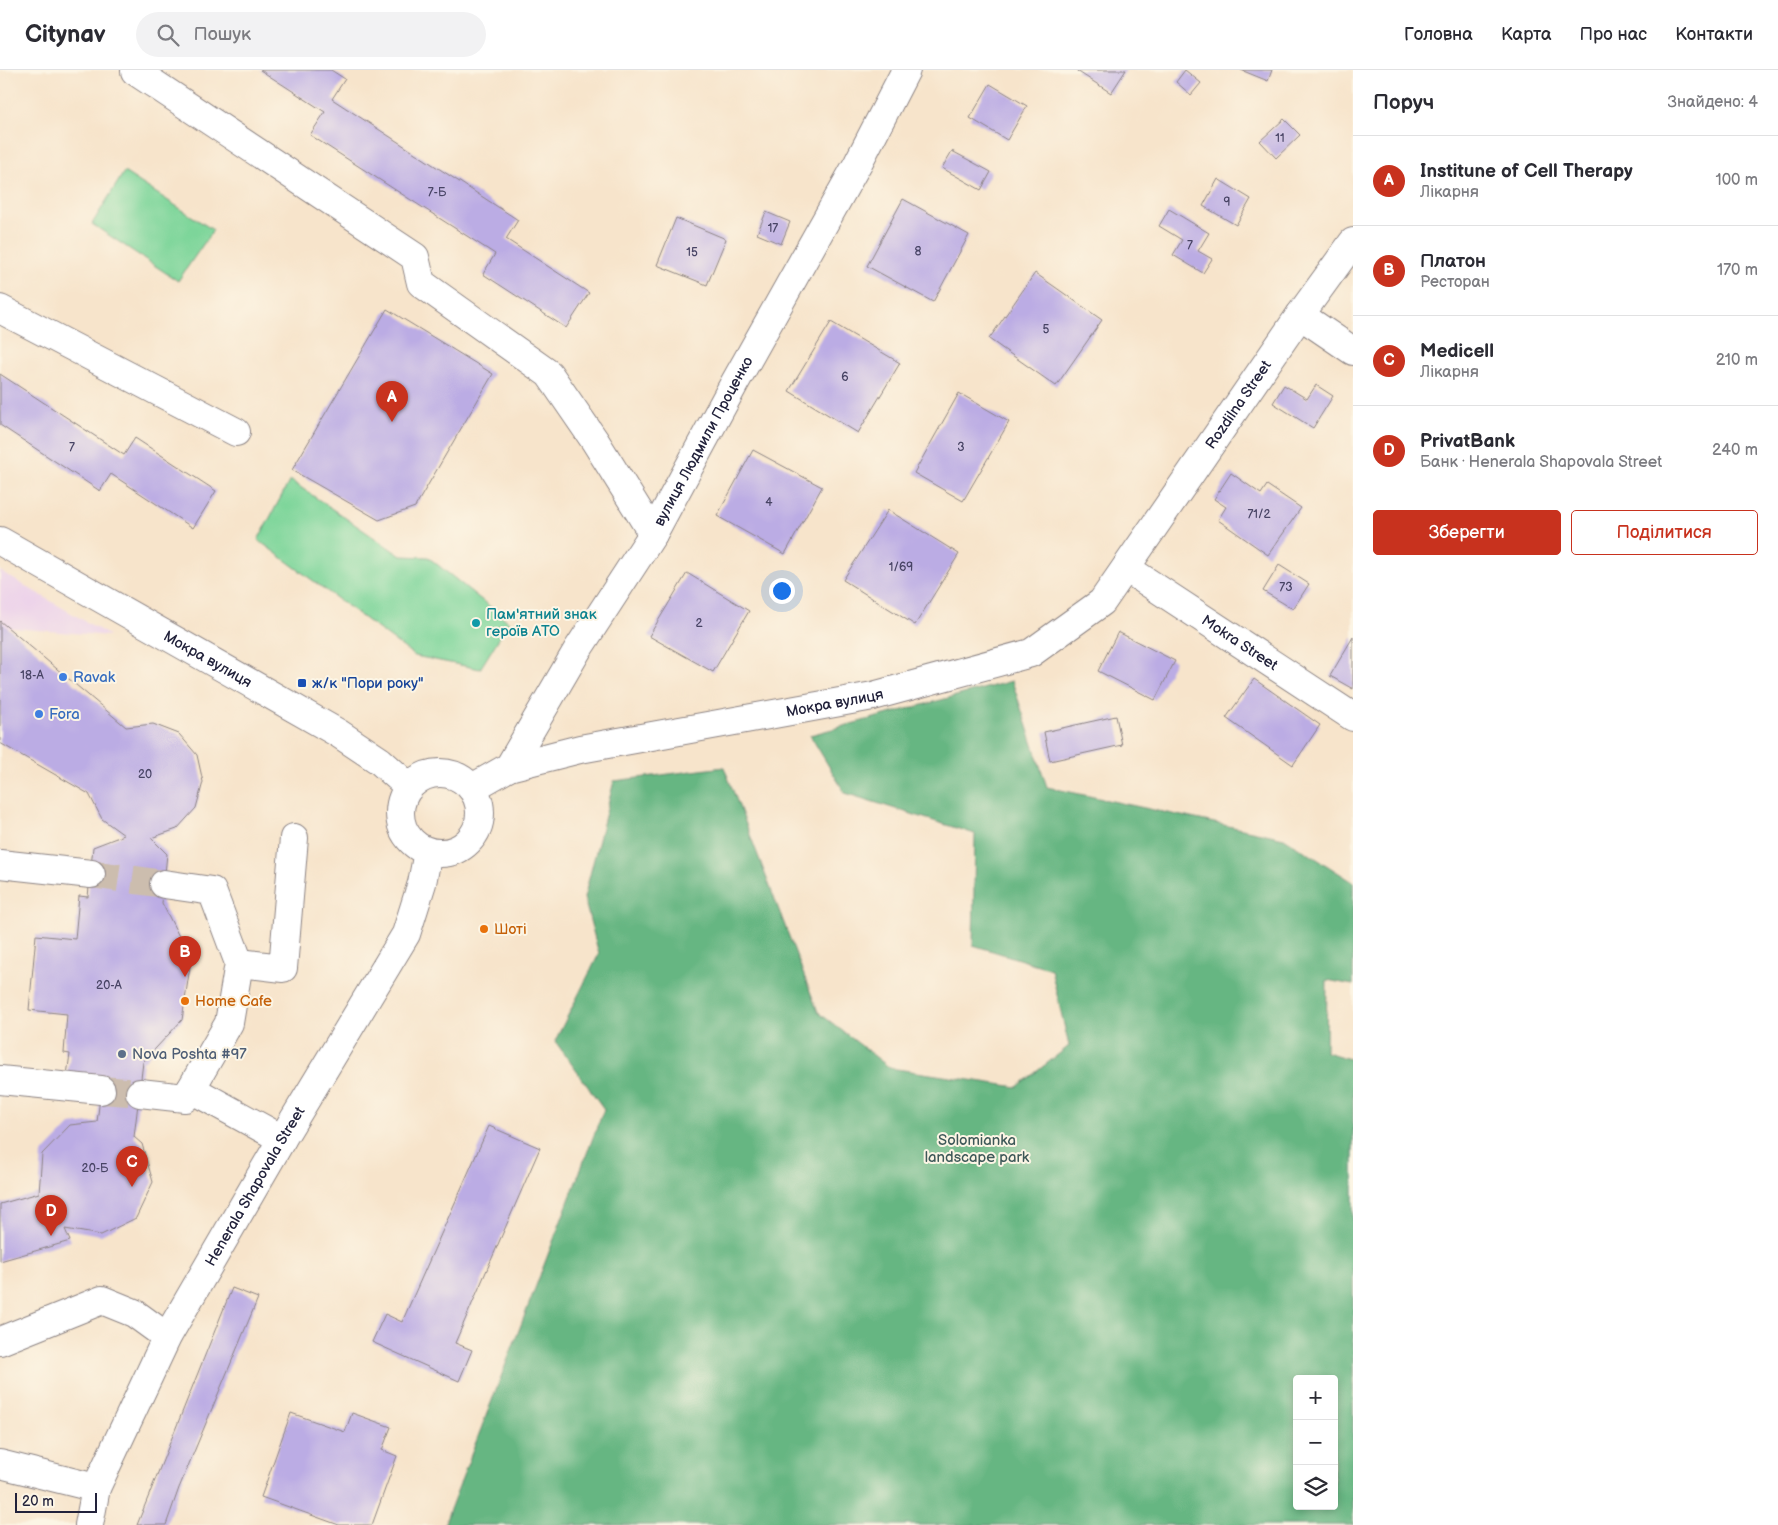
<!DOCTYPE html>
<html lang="uk">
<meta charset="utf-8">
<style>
body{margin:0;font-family:"Balsamiq Sans",sans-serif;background:#f2f2f3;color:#2b2b33}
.controls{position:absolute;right:15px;bottom:15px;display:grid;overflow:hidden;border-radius:5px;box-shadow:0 2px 8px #0003}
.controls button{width:45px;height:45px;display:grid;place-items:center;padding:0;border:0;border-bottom:1px solid #e1e1e2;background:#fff;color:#2b2b33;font:25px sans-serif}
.scale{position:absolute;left:15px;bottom:12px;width:82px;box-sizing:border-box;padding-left:5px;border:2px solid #22223b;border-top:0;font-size:14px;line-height:18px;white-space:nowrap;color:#22223b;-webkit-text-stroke:4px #fcf5e5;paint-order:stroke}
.you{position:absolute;left:781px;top:520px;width:18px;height:18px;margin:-12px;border:4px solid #fff;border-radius:50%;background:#1a73e8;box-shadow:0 0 0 8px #1a73e833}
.badge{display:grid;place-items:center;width:32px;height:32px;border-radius:50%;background:#c8321e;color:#fff;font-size:16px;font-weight:700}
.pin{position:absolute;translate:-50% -41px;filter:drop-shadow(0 1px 2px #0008)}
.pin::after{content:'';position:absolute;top:26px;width:18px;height:15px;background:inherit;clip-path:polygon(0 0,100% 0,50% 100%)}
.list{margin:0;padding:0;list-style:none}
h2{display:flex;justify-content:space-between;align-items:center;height:65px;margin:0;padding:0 20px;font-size:21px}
h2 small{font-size:16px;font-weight:400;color:#7c7c81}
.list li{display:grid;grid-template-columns:32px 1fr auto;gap:15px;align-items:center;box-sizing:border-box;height:90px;padding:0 20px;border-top:1px solid #e1e1e2}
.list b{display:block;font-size:19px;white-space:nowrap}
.list p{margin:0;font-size:16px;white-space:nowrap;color:#7c7c81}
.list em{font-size:16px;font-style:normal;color:#7c7c81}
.actions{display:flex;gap:10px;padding:15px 20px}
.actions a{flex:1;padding:11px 0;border:1px solid #c8321e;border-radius:5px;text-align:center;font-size:18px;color:#c8321e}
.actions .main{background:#c8321e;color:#fff}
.icon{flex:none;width:28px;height:28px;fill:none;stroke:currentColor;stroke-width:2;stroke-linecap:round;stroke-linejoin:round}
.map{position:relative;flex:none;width:1353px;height:1455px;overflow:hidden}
header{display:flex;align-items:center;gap:30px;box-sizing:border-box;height:70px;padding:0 25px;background:#fff;border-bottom:1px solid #e1e1e2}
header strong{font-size:24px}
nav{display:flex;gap:28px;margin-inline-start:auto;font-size:18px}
.search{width:350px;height:45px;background:#f2f2f3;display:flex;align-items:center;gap:12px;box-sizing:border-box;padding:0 18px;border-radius:28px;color:#7c7c81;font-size:19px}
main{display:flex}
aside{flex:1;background:#fff}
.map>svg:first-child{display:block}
.built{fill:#ecd1ea}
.green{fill:#7dd59a;stroke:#507c6a}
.forest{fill:#66b682;stroke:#446c5e;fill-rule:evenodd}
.building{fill:#bbace4}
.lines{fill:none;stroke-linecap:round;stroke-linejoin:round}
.minor-tunnel{stroke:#ccbdae;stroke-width:28;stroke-dasharray:28 14;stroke-linecap:butt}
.minor-casing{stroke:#8c8383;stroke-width:30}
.minor{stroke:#fff;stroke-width:28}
.culture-dot{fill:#0f9aa8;stroke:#fcf5e5;stroke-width:2}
.shop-dot{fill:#3f7fe0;stroke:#fcf5e5;stroke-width:2}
.transit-dot{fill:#1a4fb4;stroke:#fcf5e5;stroke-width:2}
.food-dot{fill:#e8710a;stroke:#fcf5e5;stroke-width:2}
.service-dot{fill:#5c6f8a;stroke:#fcf5e5;stroke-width:2}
.labels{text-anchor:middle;stroke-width:4;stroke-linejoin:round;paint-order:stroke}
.number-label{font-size:12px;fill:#484465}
.street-label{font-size:15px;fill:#22223b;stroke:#fcf5e5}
.culture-label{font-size:15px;fill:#0d838f;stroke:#fcf5e5;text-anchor:start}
.shop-label{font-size:15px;fill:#366cbe;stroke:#fcf5e5;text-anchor:start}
.transit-label{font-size:15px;fill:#164399;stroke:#fcf5e5;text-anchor:start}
.food-label{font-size:15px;fill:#c56008;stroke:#fcf5e5;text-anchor:start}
.service-label{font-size:15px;fill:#4e5e75;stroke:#fcf5e5;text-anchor:start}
.park-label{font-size:15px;fill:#3d5858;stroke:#fcf5e5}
</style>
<header>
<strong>Citynav</strong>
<div class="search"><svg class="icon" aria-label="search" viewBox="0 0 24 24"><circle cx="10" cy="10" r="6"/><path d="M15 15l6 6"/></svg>Пошук</div>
<nav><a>Головна</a><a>Карта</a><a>Про нас</a><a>Контакти</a></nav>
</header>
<main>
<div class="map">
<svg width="1353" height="1455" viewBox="0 0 1353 1455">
<rect width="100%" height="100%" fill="#fcf5e5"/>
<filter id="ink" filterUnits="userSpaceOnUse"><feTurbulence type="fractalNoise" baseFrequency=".02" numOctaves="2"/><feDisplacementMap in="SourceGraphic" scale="10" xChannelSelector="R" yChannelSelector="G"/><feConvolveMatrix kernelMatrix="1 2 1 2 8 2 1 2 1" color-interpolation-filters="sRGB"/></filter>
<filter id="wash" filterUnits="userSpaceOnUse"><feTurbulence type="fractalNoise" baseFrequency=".0096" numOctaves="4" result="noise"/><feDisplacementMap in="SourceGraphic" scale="20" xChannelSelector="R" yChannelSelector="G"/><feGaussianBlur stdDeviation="1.12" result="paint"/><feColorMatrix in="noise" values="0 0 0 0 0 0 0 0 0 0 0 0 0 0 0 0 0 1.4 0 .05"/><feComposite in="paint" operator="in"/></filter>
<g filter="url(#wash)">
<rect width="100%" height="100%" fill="#f7e4cb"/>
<!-- built -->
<path class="built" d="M 0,501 L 110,566 L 0,557 Z"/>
<!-- green -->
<g class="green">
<path d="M 124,102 L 213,160 L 178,211 L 92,154 Z"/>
<path d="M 290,410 L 401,486 L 428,487 L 509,552 L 480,599 L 415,586 L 258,470 Z"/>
</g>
<!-- forest -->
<path class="forest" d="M 1012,611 L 1047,717 L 1284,768 L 1353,812 L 1353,915 L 1327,910 L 1326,982 L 1353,990 L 1353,1455 L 444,1455 L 604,1039 L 555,971 L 599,884 L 584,828 L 614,711 L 724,697 L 818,942 L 890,998 L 1017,1017 L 1069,976 L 1051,899 L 973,875 L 975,764 L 845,723 L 810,665 ZM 1297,1309 L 1334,1309 L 1334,1436 L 1297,1436 Z"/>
<g id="blocks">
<!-- building -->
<g class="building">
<path d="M 260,0 L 331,0 L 345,9 L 332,29 L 518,150 L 506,169 L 589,223 L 566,258 L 483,204 L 495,184 L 310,65 L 325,42 Z"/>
<path d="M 1077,0 L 1126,0 L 1111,23 L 1077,1 Z"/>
<path d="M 1185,0 L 1201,13 L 1191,25 L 1176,12 Z"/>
<path d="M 1241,0 L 1272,0 L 1268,11 Z"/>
<path d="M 990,14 L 1027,36 L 1007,70 L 970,48 Z"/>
<path d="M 1284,49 L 1300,65 L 1276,88 L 1260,71 Z"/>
<path d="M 952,81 L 991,102 L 981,120 L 942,98 Z"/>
<path d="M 1218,109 L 1251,129 L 1236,155 L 1203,136 Z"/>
<path d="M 903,129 L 969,165 L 933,232 L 867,196 Z"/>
<path d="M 1169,139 L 1209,163 L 1198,181 L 1212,189 L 1203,203 L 1173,185 L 1182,170 L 1159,156 Z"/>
<path d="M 766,142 L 790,152 L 781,174 L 757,164 Z"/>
<path d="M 676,148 L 726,169 L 707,215 L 657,195 Z"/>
<path d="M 1035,203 L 1102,250 L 1056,316 L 989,269 Z"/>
<path d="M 387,239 L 493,304 L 415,437 L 379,450 L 292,400 Z"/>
<path d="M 831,252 L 900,293 L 858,363 L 789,321 Z"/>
<path d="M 0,304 L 124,385 L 135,368 L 216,421 L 193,458 L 111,404 L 100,421 L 0,355 Z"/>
<path d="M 1284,315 L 1307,329 L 1316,315 L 1333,326 L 1313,358 L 1273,333 Z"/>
<path d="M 959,323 L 1009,352 L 963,431 L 914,403 Z"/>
<path d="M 753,380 L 822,417 L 785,484 L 717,446 Z"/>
<path d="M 1231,403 L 1261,424 L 1267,415 L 1301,438 L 1268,485 L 1218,450 L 1226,437 L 1214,429 Z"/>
<path d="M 888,440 L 959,484 L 915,555 L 843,510 Z"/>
<path d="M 1279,495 L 1309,514 L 1293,539 L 1263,521 Z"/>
<path d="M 687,503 L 749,541 L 713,602 L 649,566 Z"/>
<path d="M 0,551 L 126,657 L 153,654 L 179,664 L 197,685 L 203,712 L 196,738 L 177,759 L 151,768 L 167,784 L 162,833 L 191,890 L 182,950 L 143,992 L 134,1067 L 142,1074 L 153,1112 L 136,1148 L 101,1165 L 65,1159 L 70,1171 L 0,1191 L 0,1134 L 39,1123 L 42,1084 L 70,1055 L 97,1052 L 101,1020 L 67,1005 L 70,984 L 64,983 L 67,944 L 29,940 L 36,865 L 75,869 L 79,826 L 88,827 L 93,777 L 124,765 L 102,749 L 89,724 L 0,673 Z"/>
<path d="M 1118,562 L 1175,591 L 1155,630 L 1098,601 Z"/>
<path d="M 1353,567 L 1353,619 L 1330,606 Z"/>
<path d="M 1254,609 L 1320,655 L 1293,695 L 1226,648 Z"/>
<path d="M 1116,646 L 1122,675 L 1050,691 L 1044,662 Z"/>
<path d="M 489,1056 L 540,1078 L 455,1273 L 472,1280 L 459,1311 L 372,1272 L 385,1244 L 402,1252 Z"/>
<path d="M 232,1218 L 258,1228 L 179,1418 L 166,1455 L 137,1455 Z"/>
<path d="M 291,1343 L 345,1362 L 352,1343 L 391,1357 L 382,1380 L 397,1386 L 372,1455 L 339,1455 L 261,1427 Z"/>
</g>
</g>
</g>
<g filter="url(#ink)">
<use href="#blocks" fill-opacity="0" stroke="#8c8383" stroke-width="1"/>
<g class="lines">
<!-- minor-tunnel -->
<g class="minor-tunnel">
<path d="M 91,804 L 164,814"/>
<path d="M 101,1020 L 140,1023"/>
</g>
<defs>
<g id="minor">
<path d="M 135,1 L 415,187 L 421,213 L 549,304 L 595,371 L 653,464"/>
<path d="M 0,239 L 236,362"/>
<path d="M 1300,245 L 1353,281"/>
<path id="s1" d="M 0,471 L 338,663 L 380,691 L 409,717"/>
<path id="s2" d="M 1126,498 L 1353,647"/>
<path id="s3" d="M 509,697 L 580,679 L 873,626 L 1031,583 L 1102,532 L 1300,245 L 1353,172"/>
<circle cx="440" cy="743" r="40"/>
<path id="s4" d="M 472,718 L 509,697 L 578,579 L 653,464 L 734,314 L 858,93 L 906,0"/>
<path d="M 0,794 L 91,804"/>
<path d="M 164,814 L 212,821 L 239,893 L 229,953 L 191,1019 L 282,1069"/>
<path d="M 239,893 L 283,898 L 294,768"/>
<path d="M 0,1010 L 101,1020"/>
<path d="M 140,1023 L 185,1028 L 191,1019"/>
<path d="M 0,1271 L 102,1230 L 134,1243 L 167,1267"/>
<path d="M 0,1394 L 96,1418"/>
<path id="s5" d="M 89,1455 L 96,1418 L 167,1267 L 282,1069 L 406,864 L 422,813 L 428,782"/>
</g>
</defs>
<!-- minor casing -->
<use href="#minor" class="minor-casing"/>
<!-- minor -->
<use href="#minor" class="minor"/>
</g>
</g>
<!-- markers -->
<circle class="culture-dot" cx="476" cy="553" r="5"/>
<g class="shop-dot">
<circle cx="63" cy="607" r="5"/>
<circle cx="39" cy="644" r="5"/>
</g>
<rect class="transit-dot" x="297" y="608" width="10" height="10" rx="2.5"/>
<g class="food-dot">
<circle cx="484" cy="859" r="5"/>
<circle cx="185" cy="931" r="5"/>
</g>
<circle class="service-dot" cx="122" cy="984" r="5"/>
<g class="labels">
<!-- number labels -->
<g class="number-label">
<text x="1280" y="72">11</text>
<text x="437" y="126">7-Б</text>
<text x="1227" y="136">9</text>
<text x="773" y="162">17</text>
<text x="1190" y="179">7</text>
<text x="918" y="185">8</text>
<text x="692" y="186">15</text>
<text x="1046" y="263">5</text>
<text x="845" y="311">6</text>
<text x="72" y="381">7</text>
<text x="961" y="381">3</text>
<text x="769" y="436">4</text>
<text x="1259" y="448">71/2</text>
<text x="901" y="501">1/69</text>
<text x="1286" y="521">73</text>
<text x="699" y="557">2</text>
<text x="32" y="609">18-А</text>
<text x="145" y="708">20</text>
<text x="109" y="919">20-А</text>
<text x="95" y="1102">20-Б</text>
</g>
<!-- street labels -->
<g class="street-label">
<text dy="5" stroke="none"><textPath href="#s3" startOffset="862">Rozdilna Street</textPath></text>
<text dy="5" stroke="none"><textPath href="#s4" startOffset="422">вулиця Людмили Проценко</textPath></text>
<text dy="5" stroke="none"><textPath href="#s2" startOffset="136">Mokra Street</textPath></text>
<text dy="5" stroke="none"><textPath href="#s1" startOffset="239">Мокра вулиця</textPath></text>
<text dy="5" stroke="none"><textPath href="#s3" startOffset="332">Мокра вулиця</textPath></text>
<text dy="5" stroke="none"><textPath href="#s5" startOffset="379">Henerala Shapovala Street</textPath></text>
</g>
<!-- culture labels -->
<g class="culture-label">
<text x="486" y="549">Пам'ятний знак<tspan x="486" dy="17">героїв АТО</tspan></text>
</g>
<!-- shop labels -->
<g class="shop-label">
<text x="73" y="612">Ravak</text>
<text x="49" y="649">Fora</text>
</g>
<!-- transit labels -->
<g class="transit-label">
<text x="312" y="618">ж/к "Пори року"</text>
</g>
<!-- food labels -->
<g class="food-label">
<text x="494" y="864">Шоті</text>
<text x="195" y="936">Home Cafe</text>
</g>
<!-- service labels -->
<g class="service-label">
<text x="132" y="989">Nova Poshta #97</text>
</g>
<!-- park labels -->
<g class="park-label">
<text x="977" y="1075">Solomianka<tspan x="977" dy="17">landscape park</tspan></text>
</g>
</g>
</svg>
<div class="controls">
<button>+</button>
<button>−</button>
<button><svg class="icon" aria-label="layers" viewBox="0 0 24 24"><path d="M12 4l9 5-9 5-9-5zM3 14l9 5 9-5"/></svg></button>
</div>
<div class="scale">20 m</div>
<div class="you"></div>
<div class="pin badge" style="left:392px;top:352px">A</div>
<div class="pin badge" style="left:185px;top:907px">B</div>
<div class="pin badge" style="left:132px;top:1117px">C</div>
<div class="pin badge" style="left:51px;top:1166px">D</div>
</div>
<aside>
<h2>Поруч<small>Знайдено: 4</small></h2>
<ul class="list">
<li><span class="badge">A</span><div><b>Institune of Cell Therapy</b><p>Лікарня</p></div><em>100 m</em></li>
<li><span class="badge">B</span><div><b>Платон</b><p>Ресторан</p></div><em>170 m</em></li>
<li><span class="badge">C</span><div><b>Medicell</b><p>Лікарня</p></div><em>210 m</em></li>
<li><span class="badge">D</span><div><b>PrivatBank</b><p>Банк · Henerala Shapovala Street</p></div><em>240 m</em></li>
</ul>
<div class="actions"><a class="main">Зберегти</a><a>Поділитися</a></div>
</aside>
</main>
